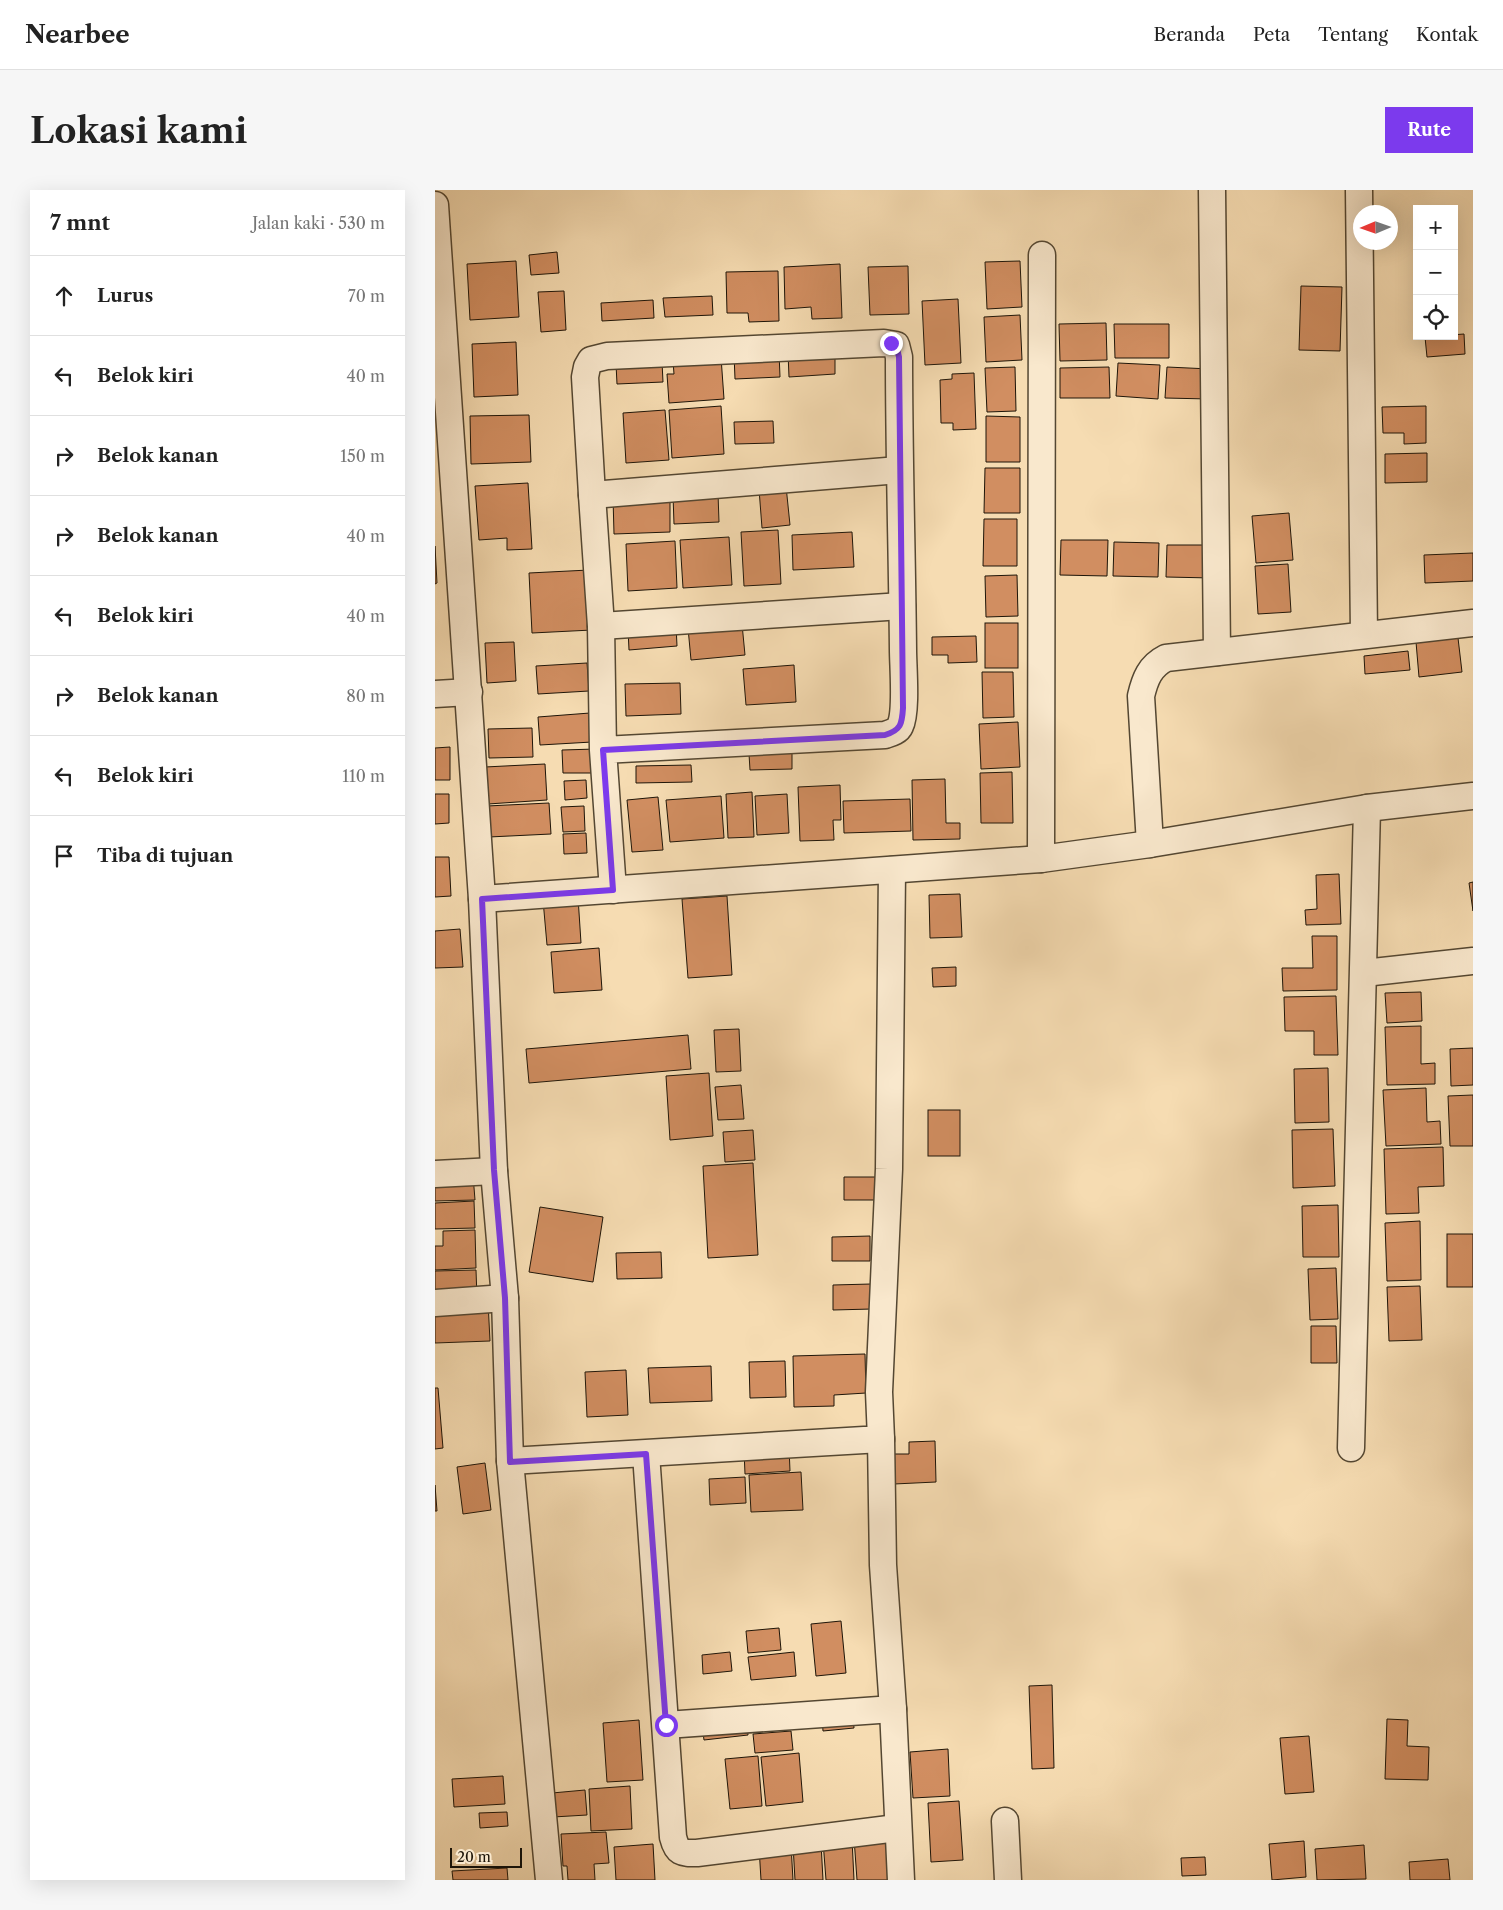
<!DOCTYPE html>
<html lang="id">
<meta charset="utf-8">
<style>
body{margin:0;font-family:"Libre Caslon Text",serif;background:#f6f6f6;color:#222}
.controls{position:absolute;right:15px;top:15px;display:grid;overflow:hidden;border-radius:0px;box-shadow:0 5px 20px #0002}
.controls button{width:45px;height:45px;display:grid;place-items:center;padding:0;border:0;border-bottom:1px solid #e0e0e0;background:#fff;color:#222;font:25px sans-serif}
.compass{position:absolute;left:918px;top:15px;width:45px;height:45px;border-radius:50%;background:#fff;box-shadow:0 5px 20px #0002;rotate:268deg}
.scale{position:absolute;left:15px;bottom:12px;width:72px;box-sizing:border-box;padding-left:5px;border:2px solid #1e1508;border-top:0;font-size:14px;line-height:18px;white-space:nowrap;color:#1e1508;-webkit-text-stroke:4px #f9e8cd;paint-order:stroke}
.stop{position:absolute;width:15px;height:15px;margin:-11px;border:4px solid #7c3aed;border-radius:50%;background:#fff}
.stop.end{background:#7c3aed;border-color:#fff;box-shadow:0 1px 5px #0008}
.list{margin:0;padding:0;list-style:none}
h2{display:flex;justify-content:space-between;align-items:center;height:65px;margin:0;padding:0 20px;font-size:21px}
h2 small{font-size:16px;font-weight:400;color:#767676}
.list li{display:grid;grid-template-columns:32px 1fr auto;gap:15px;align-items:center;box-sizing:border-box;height:80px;padding:0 20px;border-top:1px solid #e0e0e0}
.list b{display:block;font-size:19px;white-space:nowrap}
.list em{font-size:16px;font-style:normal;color:#767676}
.icon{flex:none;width:28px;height:28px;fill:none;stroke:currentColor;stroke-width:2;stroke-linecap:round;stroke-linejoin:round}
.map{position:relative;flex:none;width:1038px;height:1690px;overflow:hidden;border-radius:0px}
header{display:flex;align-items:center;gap:30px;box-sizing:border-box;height:70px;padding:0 25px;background:#fff;border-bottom:1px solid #e0e0e0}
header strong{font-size:24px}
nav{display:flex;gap:28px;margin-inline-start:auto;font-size:18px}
.intro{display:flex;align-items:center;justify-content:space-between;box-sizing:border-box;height:120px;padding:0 30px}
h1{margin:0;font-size:35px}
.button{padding:12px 22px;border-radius:0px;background:#7c3aed;color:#fff;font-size:18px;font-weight:700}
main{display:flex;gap:30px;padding:0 30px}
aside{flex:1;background:#fff;border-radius:0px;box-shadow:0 5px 20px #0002}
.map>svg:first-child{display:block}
.building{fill:#d18e61;stroke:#1e1508}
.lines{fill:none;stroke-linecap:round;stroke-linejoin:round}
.street-casing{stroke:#544732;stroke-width:29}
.street{stroke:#f9e8cd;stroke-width:26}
.route{stroke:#7c3aed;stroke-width:6}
</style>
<header>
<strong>Nearbee</strong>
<nav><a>Beranda</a><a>Peta</a><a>Tentang</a><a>Kontak</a></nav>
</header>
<div class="intro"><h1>Lokasi kami</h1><a class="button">Rute</a></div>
<main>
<aside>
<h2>7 mnt<small>Jalan kaki · 530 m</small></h2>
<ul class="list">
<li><svg class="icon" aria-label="ahead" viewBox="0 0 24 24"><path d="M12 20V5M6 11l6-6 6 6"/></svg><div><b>Lurus</b></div><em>70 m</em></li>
<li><svg class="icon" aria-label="left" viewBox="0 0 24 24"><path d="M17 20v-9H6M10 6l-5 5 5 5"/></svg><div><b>Belok kiri</b></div><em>40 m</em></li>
<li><svg class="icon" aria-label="right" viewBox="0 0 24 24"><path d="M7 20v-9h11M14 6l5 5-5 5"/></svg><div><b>Belok kanan</b></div><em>150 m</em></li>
<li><svg class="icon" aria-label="right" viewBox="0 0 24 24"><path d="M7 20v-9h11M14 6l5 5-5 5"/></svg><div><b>Belok kanan</b></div><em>40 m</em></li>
<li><svg class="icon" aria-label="left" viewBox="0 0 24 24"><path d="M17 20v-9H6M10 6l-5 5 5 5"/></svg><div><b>Belok kiri</b></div><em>40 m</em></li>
<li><svg class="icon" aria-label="right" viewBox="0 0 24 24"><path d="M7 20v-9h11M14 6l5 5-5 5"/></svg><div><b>Belok kanan</b></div><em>80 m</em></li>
<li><svg class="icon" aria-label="left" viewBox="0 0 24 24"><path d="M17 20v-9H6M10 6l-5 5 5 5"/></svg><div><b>Belok kiri</b></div><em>110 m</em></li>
<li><svg class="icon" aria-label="arrive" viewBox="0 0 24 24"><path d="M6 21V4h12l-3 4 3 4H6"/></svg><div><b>Tiba di tujuan</b></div></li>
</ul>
</aside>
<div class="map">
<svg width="1038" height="1690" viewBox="0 0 1038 1690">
<rect width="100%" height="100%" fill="#f6dcb2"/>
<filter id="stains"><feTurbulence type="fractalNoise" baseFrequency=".004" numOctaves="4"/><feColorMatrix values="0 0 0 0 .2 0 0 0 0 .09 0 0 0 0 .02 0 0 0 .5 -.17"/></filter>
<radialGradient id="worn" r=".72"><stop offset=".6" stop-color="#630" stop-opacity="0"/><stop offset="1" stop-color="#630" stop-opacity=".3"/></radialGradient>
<!-- building -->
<g class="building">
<path d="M 122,62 L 124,83 L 96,85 L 94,65 Z"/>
<path d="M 81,71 L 84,127 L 35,130 L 32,74 Z"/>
<path d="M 585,71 L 587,117 L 552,119 L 550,72 Z"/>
<path d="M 405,74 L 407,128 L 377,129 L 376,117 L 350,119 L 349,77 Z"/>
<path d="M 473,76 L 474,124 L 435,125 L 433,77 Z"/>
<path d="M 343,81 L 344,131 L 314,132 L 313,123 L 292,123 L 291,82 Z"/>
<path d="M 866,96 L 907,97 L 905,161 L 864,160 Z"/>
<path d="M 129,101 L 131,140 L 106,142 L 103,102 Z"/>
<path d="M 277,106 L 278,125 L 230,127 L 228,108 Z"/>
<path d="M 523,109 L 526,173 L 490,175 L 487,111 Z"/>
<path d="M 218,110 L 219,128 L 167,131 L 166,113 Z"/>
<path d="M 585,125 L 587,170 L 551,172 L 549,127 Z"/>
<path d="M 671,133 L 672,170 L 625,171 L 624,134 Z"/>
<path d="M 679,134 L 734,134 L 734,168 L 680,168 Z"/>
<path d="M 1029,144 L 1030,164 L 992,167 L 990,147 Z"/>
<path d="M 81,152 L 83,205 L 39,207 L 37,154 Z"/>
<path d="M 400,160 L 400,184 L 354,187 L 353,163 Z"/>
<path d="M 344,162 L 345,187 L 300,189 L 299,164 Z"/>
<path d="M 286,167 L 289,209 L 234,213 L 232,184 L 239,184 L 238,171 Z"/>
<path d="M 227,172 L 228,192 L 182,194 L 181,174 Z"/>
<path d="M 683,173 L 725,175 L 723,209 L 681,206 Z"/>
<path d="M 580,177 L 581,221 L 552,222 L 550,178 Z"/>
<path d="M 674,177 L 675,208 L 625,208 L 625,178 Z"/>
<path d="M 732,177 L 775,179 L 774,209 L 730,208 Z"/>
<path d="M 539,183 L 541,239 L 518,240 L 518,233 L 506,233 L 505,190 L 517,189 L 517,184 Z"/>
<path d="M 286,216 L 289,264 L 237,268 L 234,220 Z"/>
<path d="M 991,216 L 991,253 L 969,254 L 969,243 L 948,243 L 947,217 Z"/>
<path d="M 230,220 L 234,270 L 191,273 L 188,223 Z"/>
<path d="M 94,225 L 96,272 L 36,274 L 35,226 Z"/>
<path d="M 551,226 L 585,227 L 585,272 L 551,272 Z"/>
<path d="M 338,231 L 339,253 L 300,254 L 299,232 Z"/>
<path d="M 992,263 L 992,292 L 950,293 L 950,264 Z"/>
<path d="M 550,278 L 585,278 L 585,323 L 549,323 Z"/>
<path d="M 93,293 L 97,359 L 72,360 L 72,348 L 44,350 L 40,296 Z"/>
<path d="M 351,296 L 355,335 L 327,338 L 324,299 Z"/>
<path d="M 283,303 L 284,332 L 239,334 L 238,305 Z"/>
<path d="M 235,306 L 235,342 L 179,344 L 178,307 Z"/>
<path d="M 854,323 L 858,370 L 821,373 L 817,326 Z"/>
<path d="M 549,329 L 582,329 L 582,376 L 548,376 Z"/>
<path d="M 343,340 L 346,394 L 309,396 L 306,342 Z"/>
<path d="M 417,342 L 419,377 L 358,380 L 357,345 Z"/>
<path d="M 294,347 L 297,395 L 248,398 L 245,350 Z"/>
<path d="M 626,350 L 673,350 L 672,386 L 625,385 Z"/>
<path d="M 240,351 L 242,398 L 193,401 L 191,354 Z"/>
<path d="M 679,352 L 724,353 L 723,387 L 678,386 Z"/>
<path d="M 732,355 L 777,355 L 777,388 L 731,387 Z"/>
<path d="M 0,356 L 2,393 L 0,394 Z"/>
<path d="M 1038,363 L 1038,391 L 990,393 L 989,365 Z"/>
<path d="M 853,374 L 856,422 L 823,424 L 820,376 Z"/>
<path d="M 154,380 L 157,440 L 97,443 L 94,383 Z"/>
<path d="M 582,385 L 583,426 L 551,427 L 550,386 Z"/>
<rect x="550" y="433" width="33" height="45"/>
<path d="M 307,434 L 310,465 L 256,470 L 253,438 Z"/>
<path d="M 241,435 L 242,456 L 194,460 L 193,439 Z"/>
<path d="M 541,446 L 542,472 L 513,473 L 513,465 L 497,465 L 497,447 Z"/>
<path d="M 1023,448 L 1027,482 L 984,487 L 981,452 Z"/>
<path d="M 79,452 L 81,491 L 52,493 L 50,453 Z"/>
<path d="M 973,461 L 975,480 L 930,484 L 929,466 Z"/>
<path d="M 152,473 L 154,501 L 103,504 L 101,476 Z"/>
<path d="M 359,475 L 361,512 L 311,515 L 308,479 Z"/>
<path d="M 547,482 L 578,482 L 579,527 L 548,528 Z"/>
<path d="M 245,493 L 246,524 L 191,526 L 190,494 Z"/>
<path d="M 155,523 L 157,552 L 105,555 L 103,527 Z"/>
<path d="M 583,532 L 585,577 L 546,579 L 544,534 Z"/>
<path d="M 97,538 L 98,567 L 54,568 L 53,539 Z"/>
<path d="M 15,557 L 15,590 L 0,590 L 0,558 Z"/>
<path d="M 161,559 L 161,583 L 128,583 L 127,560 Z"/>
<path d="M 357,563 L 357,579 L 315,580 L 314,564 Z"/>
<path d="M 110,574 L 112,610 L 53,614 L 50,577 Z"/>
<path d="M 256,575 L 257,592 L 201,593 L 201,576 Z"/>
<path d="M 577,582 L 578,633 L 546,633 L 545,583 Z"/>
<path d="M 510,589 L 511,633 L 525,633 L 525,649 L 478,650 L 477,590 Z"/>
<path d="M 151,590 L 152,608 L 130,610 L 129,591 Z"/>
<path d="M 405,595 L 406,630 L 398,630 L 399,650 L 365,651 L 363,597 Z"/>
<path d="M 317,602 L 319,647 L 293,648 L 291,604 Z"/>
<path d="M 0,604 L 14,604 L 14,633 L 0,634 Z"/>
<path d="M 352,604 L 354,643 L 322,645 L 320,606 Z"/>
<path d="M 286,606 L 289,648 L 235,652 L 231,610 Z"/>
<path d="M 223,607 L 228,660 L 197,662 L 192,610 Z"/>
<path d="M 475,609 L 476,641 L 409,643 L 408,611 Z"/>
<path d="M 114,613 L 116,644 L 54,647 L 52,616 Z"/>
<path d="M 149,616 L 150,641 L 128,642 L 126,617 Z"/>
<path d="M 151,643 L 152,663 L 129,664 L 128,644 Z"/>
<path d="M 0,667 L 14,667 L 16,706 L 0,707 Z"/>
<path d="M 904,684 L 906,734 L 871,735 L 870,720 L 882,719 L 881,685 Z"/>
<path d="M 1038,692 L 1038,721 L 1034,693 Z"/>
<path d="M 525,704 L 527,747 L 495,748 L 494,705 Z"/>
<path d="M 292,706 L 297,785 L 253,788 L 247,709 Z"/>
<path d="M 143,707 L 146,753 L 112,755 L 108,710 Z"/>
<path d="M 25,739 L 28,777 L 0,778 L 0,741 Z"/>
<path d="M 877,746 L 902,746 L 902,800 L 848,801 L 847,778 L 878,778 Z"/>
<path d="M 164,758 L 167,800 L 119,803 L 116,762 Z"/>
<path d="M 521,777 L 521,796 L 498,797 L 497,778 Z"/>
<path d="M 986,802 L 987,831 L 952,833 L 950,803 Z"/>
<path d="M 901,806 L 903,865 L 879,865 L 879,841 L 850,841 L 849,807 Z"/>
<path d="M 986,836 L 986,874 L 1000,873 L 1000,894 L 952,895 L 950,837 Z"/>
<path d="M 304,839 L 306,881 L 281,882 L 279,840 Z"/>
<path d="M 253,845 L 256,879 L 94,893 L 91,859 Z"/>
<path d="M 1038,858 L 1038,895 L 1016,896 L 1015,859 Z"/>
<path d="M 893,878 L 894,932 L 860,933 L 859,879 Z"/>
<path d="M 274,883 L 278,946 L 235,950 L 231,886 Z"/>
<path d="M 306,895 L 309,929 L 283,930 L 280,897 Z"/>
<path d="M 991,898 L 992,932 L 1005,931 L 1006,954 L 951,956 L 948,900 Z"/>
<path d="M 1038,905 L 1038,956 L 1015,956 L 1013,906 Z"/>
<rect x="493" y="920" width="32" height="46"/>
<path d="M 898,939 L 900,996 L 858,998 L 857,940 Z"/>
<path d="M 318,940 L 320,970 L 290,972 L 288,942 Z"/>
<path d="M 1008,957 L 1009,996 L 983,997 L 984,1023 L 951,1024 L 949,959 Z"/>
<path d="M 318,973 L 323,1065 L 273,1068 L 268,976 Z"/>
<path d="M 38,985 L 40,1010 L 0,1011 L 0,987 Z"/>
<path d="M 409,987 L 443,987 L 444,1010 L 409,1010 Z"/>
<path d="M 39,1011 L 40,1038 L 0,1039 L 0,1013 Z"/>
<path d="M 903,1015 L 904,1067 L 868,1067 L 867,1016 Z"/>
<path d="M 105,1017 L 168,1027 L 158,1092 L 94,1082 Z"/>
<path d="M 985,1031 L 986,1090 L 952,1091 L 950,1033 Z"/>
<path d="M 40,1040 L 41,1078 L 0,1080 L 0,1056 L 8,1056 L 8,1041 Z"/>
<rect x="1012" y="1044" width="26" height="53"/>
<path d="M 435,1046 L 435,1071 L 397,1071 L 397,1047 Z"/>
<path d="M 226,1062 L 227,1088 L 182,1089 L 181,1063 Z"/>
<path d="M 901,1078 L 903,1129 L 875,1130 L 873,1079 Z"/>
<path d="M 41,1080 L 42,1108 L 0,1109 L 0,1081 Z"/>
<path d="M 436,1094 L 437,1119 L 398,1120 L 398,1095 Z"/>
<path d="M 985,1096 L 987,1150 L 954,1151 L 952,1097 Z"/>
<path d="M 53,1112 L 55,1151 L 0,1153 L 0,1114 Z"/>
<path d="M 876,1136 L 901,1136 L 902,1173 L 876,1173 Z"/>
<path d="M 430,1164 L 431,1203 L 399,1205 L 399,1216 L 359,1217 L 358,1166 Z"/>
<path d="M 350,1171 L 351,1207 L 315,1208 L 314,1172 Z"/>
<path d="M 276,1176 L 277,1211 L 215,1213 L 213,1178 Z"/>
<path d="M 191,1180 L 193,1225 L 152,1227 L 150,1182 Z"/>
<path d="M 0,1198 L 3,1198 L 8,1258 L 0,1259 Z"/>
<path d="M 500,1251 L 501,1292 L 459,1294 L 458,1264 L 474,1264 L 474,1252 Z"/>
<path d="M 354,1257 L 355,1281 L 310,1284 L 309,1260 Z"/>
<path d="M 50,1273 L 56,1320 L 28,1324 L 22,1277 Z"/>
<path d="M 366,1282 L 368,1320 L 316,1322 L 314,1285 Z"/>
<path d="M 310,1287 L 311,1313 L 275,1315 L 274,1289 Z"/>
<path d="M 0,1295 L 2,1321 L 0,1321 Z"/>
<path d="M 406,1431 L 411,1483 L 381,1486 L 376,1434 Z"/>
<path d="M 344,1438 L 346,1460 L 313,1463 L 311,1441 Z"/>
<path d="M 295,1462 L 297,1481 L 268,1484 L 267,1465 Z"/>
<path d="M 359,1462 L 361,1486 L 316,1490 L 313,1467 Z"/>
<path d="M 617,1495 L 619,1578 L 597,1579 L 594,1496 Z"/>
<path d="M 418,1524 L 419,1538 L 388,1541 L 387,1527 Z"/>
<path d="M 952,1529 L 973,1530 L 972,1556 L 994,1557 L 993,1590 L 950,1589 Z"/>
<path d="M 204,1530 L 208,1590 L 172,1592 L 168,1533 Z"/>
<path d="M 312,1531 L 313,1545 L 269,1550 L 267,1535 Z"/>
<path d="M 356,1541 L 358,1560 L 320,1563 L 318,1544 Z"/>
<path d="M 874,1546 L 879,1602 L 850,1604 L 845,1548 Z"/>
<path d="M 513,1559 L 515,1606 L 478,1608 L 475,1562 Z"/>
<path d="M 364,1563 L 368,1612 L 331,1616 L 326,1567 Z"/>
<path d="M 323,1566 L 327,1616 L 295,1619 L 290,1569 Z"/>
<path d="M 68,1586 L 70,1614 L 19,1617 L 17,1589 Z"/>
<path d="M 195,1596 L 197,1639 L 156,1641 L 154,1599 Z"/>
<path d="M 150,1600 L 152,1625 L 118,1627 L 117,1603 Z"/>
<path d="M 524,1611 L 528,1670 L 496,1672 L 493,1613 Z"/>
<path d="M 72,1622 L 73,1636 L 45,1638 L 44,1623 Z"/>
<path d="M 171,1642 L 174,1673 L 159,1674 L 160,1690 L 133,1690 L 132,1676 L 128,1676 L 126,1644 Z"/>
<path d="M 452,1646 L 455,1690 L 422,1690 L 419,1648 Z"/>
<path d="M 417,1649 L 419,1690 L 391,1690 L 388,1651 Z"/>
<path d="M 869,1651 L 871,1687 L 837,1690 L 834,1654 Z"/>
<path d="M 386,1653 L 388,1690 L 360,1690 L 358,1655 Z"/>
<path d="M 218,1654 L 220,1690 L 181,1690 L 179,1657 Z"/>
<path d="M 356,1655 L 358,1690 L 326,1690 L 324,1657 Z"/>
<path d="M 929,1655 L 931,1689 L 882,1690 L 880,1659 Z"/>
<path d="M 770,1667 L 771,1685 L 747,1686 L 746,1668 Z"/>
<path d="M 1013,1669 L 1015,1690 L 975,1690 L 974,1672 Z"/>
<path d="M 72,1678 L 73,1690 L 18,1690 L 17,1681 Z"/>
</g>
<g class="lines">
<defs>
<g id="street">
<path d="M 777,0 L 782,462"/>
<path d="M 924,0 L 929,445"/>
<path d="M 0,15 L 47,709 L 59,981 L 70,1108 L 75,1271 L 114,1690"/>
<path d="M 157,305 L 464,280"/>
<path d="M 166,436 L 467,416"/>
<path d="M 0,504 L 34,502"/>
<path d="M 168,560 L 450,545 C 456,543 463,541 465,536 C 472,522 468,476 468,460 C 467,362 464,265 464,167 L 461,155 L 449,153 L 172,166 L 156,170 L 152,177 L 150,187 L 157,305 L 166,436 L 168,560 L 178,700"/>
<path d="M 715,654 L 706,506 C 710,489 715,476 731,468 L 1038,433"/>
<path d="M 606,669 L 607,65"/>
<path d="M 47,709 L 606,669 L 715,654 L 932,618 L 1038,606"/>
<path d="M 929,783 L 1038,771"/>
<path d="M 0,984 L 59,981"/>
<path d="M 0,1113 L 70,1108"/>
<path d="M 446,1249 L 448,1375 L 458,1519 L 466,1690"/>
<path d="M 916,1258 L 932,618"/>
<path d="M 211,1264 L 238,1647 C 242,1663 246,1663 262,1663 L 462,1638"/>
<path d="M 75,1271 L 446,1249 L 444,1202 L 454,979 L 457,680"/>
<path d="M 231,1535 L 458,1519"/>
<path d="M 570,1631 L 573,1690"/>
</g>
</defs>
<!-- street casing -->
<use href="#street" class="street-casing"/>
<!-- street -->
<use href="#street" class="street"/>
</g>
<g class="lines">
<!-- route -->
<path class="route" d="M 231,1535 L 211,1264 L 75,1272 L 70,1108 L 59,980 L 47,709 L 178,700 L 168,560 L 450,545 C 466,540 467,534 468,518 L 464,167 L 461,155 L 456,153"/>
</g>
<rect width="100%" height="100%" filter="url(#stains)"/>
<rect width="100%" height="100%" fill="url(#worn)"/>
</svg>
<div class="controls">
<button>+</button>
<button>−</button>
<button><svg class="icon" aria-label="locate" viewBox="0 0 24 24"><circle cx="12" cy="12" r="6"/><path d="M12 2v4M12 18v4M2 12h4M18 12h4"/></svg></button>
</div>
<svg class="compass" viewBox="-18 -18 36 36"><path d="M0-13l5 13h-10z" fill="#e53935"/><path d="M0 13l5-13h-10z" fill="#767676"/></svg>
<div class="scale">20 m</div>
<div class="stop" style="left:231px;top:1535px"></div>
<div class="stop end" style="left:456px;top:153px"></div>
</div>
</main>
